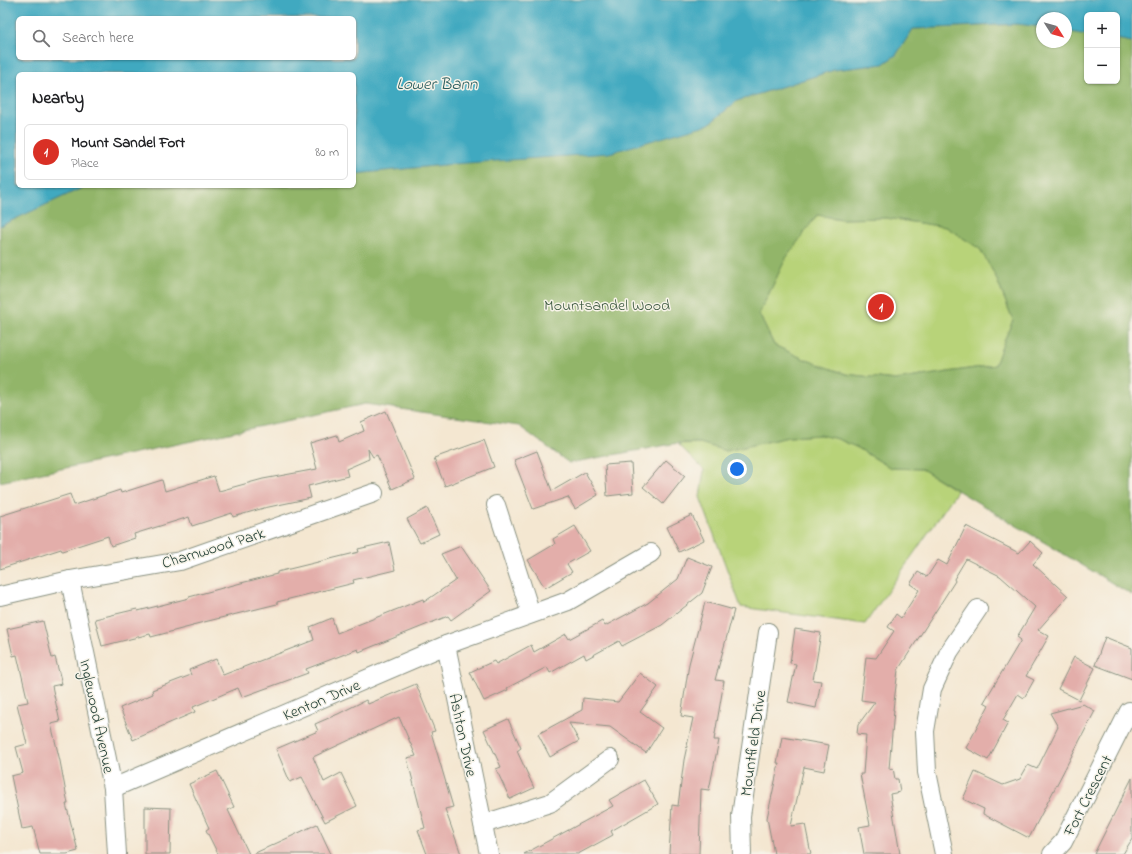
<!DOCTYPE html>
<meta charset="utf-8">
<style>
body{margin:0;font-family:"Indie Flower",sans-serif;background:#f2f2f2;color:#202124}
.controls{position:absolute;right:12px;top:12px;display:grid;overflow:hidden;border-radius:6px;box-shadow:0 1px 3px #0004}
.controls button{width:36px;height:36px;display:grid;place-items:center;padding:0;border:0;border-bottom:1px solid #e0e0e0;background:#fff;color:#202124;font:20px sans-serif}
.compass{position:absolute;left:1036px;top:12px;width:36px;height:36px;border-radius:50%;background:#fff;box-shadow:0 1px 3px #0004;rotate:127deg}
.you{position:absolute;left:737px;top:469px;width:14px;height:14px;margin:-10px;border:3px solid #fff;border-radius:50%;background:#1a73e8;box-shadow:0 0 0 6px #1a73e833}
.badge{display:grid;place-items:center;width:26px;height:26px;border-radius:50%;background:#d93025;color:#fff;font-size:13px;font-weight:700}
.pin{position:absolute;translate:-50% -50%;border:2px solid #fff;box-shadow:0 1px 4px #0006}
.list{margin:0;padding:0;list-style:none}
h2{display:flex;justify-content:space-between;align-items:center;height:52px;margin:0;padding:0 16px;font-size:17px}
h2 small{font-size:13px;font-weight:400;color:#757577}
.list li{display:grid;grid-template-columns:26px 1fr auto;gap:12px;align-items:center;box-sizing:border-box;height:56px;margin:0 8px 8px;padding:0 8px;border:1px solid #e0e0e0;border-radius:6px}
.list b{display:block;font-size:15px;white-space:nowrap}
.list p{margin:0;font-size:13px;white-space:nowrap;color:#757577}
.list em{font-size:13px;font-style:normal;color:#757577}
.icon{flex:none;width:22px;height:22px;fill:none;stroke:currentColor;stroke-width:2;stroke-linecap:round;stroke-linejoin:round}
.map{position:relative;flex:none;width:1132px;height:854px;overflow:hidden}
.search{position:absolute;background:#fff;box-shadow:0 1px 3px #0004;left:16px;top:16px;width:340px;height:44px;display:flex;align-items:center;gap:10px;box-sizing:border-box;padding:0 14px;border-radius:6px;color:#757577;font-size:15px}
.panel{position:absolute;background:#fff;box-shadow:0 1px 3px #0004;left:16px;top:72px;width:340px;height:116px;border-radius:6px}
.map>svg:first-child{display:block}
.green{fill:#b8d379;stroke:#6c8856}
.forest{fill:#92b569;stroke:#58794e;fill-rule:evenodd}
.water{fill:#40a9c0;stroke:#30737a;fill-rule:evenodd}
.building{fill:#e3aeaa}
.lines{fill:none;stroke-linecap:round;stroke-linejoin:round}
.minor-casing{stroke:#8a9282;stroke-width:20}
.minor{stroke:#fff;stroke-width:18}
.labels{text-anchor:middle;stroke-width:3;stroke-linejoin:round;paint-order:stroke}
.park-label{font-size:16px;fill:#3e5b42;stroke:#f7f3e8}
.street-label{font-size:16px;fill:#1f3d34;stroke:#f7f3e8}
.water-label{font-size:17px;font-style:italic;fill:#295d5e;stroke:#f7f3e8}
</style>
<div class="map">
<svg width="1132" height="854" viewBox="0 0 1132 854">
<rect width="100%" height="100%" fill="#f7f3e8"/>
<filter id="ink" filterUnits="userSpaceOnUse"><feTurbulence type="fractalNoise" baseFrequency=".025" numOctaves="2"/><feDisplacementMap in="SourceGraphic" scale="8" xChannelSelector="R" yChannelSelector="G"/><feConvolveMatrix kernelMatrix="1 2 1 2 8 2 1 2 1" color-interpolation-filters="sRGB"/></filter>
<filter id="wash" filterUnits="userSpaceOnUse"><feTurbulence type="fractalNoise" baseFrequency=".012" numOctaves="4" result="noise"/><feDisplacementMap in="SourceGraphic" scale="16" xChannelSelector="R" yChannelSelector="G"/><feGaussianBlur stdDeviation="0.9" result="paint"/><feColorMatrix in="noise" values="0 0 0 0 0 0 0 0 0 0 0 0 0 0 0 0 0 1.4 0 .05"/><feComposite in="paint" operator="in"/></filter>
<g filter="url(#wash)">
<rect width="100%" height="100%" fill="#f4e7d1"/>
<!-- green -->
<g class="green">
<path d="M 817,215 L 842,219 L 886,218 L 946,227 L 980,249 L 995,275 L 1013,320 L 1004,341 L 995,365 L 895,380 L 846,374 L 804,359 L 774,345 L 759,314 L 786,258 Z"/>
<path d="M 820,435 L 838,439 L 858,448 L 891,468 L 922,469 L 957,491 L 865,624 L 741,607 L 700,497 L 704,470 L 678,444 L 700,443 L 726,451 L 788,437 Z"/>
</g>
<!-- forest -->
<path class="forest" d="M 1021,24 L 1042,27 L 1042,42 L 1066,42 L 1066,31 L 1087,35 L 1087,81 L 1117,81 L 1117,39 L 1132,42 L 1132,595 L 922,469 L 891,468 L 858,448 L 838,439 L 820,435 L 788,437 L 726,451 L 700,443 L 678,443 L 569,463 L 519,426 L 365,404 L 0,482 L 0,226 L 86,186 L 354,186 L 354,174 L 453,164 L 709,124 L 737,101 L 834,70 L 883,64 L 896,55 L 913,29 ZM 817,215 L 842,219 L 886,218 L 946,227 L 980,249 L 995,275 L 1013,320 L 1004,341 L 995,365 L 895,380 L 846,374 L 804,359 L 774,345 L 759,314 L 786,258 Z"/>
<!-- water -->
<path class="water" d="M 0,0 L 1132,0 L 1132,42 L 1117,39 L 1117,15 L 1087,15 L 1087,35 L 1066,31 L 1066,18 L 1042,18 L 1042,27 L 1017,24 L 913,29 L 896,55 L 883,64 L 834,70 L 737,101 L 709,124 L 609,153 L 453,164 L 354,174 L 354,74 L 18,74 L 18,186 L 86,186 L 0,226 ZM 18,18 L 354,18 L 354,58 L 18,58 Z"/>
<g id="blocks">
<!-- building -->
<g class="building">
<path d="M 386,411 L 415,479 L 392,489 L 377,455 L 373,457 L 368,449 L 369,459 L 346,469 L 348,476 L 308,486 L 311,498 L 264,508 L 233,517 L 232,513 L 192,526 L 189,517 L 134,534 L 135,538 L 111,546 L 108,536 L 62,551 L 61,549 L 0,569 L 0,516 L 70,494 L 74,505 L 120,490 L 121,493 L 162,480 L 165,491 L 214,476 L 219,491 L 263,479 L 317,469 L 310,443 L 337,435 L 339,442 L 364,431 L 361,422 Z"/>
<path d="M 484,440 L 494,467 L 445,486 L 434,458 Z"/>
<path d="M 537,451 L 552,491 L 585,472 L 598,495 L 575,509 L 568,497 L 533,509 L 514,460 Z"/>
<path d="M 666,460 L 685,476 L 663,504 L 643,487 Z"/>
<path d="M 631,463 L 633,493 L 607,496 L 605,465 Z"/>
<path d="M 427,508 L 439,534 L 420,543 L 407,519 Z"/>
<path d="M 692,515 L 704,540 L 679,552 L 667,527 Z"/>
<path d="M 575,526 L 590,551 L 567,564 L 572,572 L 545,588 L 528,560 L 555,544 L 553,539 Z"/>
<path d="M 966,526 L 1019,553 L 1030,541 L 1043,553 L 1033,564 L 1068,596 L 1038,630 L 1049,636 L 1026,676 L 1034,680 L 1024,698 L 1018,694 L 1003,720 L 1008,723 L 988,760 L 966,748 L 989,705 L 984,702 L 1021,640 L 1017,637 L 1035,607 L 1000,576 L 966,559 L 954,579 L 955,581 L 898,670 L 893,710 L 894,710 L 889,769 L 893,768 L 895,779 L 898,779 L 900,792 L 890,794 L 900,854 L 864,854 L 859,827 L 870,825 L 860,774 L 863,774 L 866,735 L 857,734 L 858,725 L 875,702 L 861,700 L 866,657 L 876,658 L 894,631 L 888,627 L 896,614 L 901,618 L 919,590 L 910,584 L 918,572 L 927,577 L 938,560 L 947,565 Z"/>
<path d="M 389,542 L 395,570 L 353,580 L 354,583 L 277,602 L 277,604 L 192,625 L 193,626 L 151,637 L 150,634 L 102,646 L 95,619 L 137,609 L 138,611 L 189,598 L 189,597 L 241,583 L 277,574 L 277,572 L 359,552 L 358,549 Z"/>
<path d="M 461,546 L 491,591 L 451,620 L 448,616 L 359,652 L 358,649 L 306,669 L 308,673 L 242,697 L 238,688 L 193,707 L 195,712 L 158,728 L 158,729 L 133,740 L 120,708 L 153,694 L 152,690 L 191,675 L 189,670 L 216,659 L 223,675 L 314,640 L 310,627 L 332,618 L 337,633 L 423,599 L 424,602 L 456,580 L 441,554 Z"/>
<path d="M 687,557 L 712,567 L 702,593 L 662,625 L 622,646 L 619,641 L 586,659 L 584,654 L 550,673 L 547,667 L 507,688 L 508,690 L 484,701 L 470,672 L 494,661 L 496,664 L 531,645 L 534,652 L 566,634 L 569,639 L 602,621 L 605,626 L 648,603 L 678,579 Z"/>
<path d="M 705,602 L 734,610 L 715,680 L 724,681 L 714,740 L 719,740 L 709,790 L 701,789 L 699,854 L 669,854 L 672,805 L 678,806 L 684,760 L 693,718 L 681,716 L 689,664 Z"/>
<path d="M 43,621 L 52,658 L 55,657 L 62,684 L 52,686 L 60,722 L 51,724 L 60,761 L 68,804 L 66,804 L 78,851 L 67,854 L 40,854 L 33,827 L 22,829 L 11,776 L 23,773 L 16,747 L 27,744 L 17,704 L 28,702 L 17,655 L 13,656 L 7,629 Z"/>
<path d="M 795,629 L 821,633 L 813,680 L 821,681 L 816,708 L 788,702 L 796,664 L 790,663 Z"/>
<path d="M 1105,637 L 1132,648 L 1132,679 L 1095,665 Z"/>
<path d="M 1074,657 L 1095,668 L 1079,700 L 1058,689 Z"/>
<path d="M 640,673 L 658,687 L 640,712 L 662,728 L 646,753 L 610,727 L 569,723 L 579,741 L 550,757 L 538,734 L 582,710 L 583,698 L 618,702 Z"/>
<path d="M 416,684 L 435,731 L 431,732 L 453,807 L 445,809 L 461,854 L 427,854 L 418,830 L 425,828 L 407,758 L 416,756 L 399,717 L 313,757 L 324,782 L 341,773 L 357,806 L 325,822 L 302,777 L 290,782 L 276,749 L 318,731 L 315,724 L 338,714 L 366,700 L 368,704 Z"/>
<path d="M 1083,704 L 1095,711 L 1029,838 L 983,814 L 984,809 L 963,799 L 975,772 L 1003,785 L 1020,779 L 1028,765 L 1037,769 L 1058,727 L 1050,713 Z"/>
<path d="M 508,719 L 521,748 L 517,751 L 534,788 L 510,799 L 496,769 L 501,767 L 484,730 Z"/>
<path d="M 782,737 L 829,745 L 824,771 L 804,767 L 791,826 L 805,824 L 811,854 L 774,854 L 767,818 L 779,763 L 777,763 Z"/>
<path d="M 217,771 L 234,807 L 228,810 L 249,854 L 218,854 L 206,830 L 209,828 L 189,784 Z"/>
<path d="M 1132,778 L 1132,839 L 1123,854 L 1094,854 Z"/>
<path d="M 644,780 L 658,804 L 611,831 L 613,835 L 578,854 L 524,854 L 613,806 L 609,800 Z"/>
<path d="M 145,807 L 171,808 L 170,854 L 145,854 Z"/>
<path d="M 317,824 L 331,854 L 253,854 L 290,837 Z"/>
</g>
</g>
</g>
<g filter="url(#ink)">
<use href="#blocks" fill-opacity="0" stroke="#8a9282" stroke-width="1"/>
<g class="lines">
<defs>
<g id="minor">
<path d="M 496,505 L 531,614"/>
<path d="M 70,580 L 113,788 L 117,854"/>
<path d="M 0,596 L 70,580 L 180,561 L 374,493"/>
<path d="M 446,645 L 489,854"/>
<path d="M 113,788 L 446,645 L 568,601 L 651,553"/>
<path d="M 483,824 L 550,803 L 610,759"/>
<path d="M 742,854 L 741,816 L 768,632"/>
<path d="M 944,854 L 927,772 L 925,731 L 932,689 L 949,652 L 978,609"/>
<path d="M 1052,854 L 1063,842 L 1129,711"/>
</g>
</defs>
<!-- minor casing -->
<use href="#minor" class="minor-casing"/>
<!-- minor -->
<use href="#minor" class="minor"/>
</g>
</g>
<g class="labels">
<!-- park labels -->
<g class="park-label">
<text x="607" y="310">Mountsandel Wood</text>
</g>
<!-- street labels -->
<g class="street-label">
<text transform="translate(213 547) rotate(-17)" y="6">Charnwood Park</text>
<text transform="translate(321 699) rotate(-23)" y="6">Kenton Drive</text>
<text transform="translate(98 716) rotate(78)" y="6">Inglewood Avenue</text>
<text transform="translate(464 735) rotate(78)" y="6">Ashton Drive</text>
<text transform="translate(752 743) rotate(-82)" y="6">Mountfield Drive</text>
<text transform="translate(1087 795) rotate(-63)" y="6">Fort Crescent</text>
</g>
<!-- water labels -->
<g class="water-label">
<text x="437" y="89">Lower Bann</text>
</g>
</g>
</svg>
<div class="controls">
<button>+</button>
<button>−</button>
</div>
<svg class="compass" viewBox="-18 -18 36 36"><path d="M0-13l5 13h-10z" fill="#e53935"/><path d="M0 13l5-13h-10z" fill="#757577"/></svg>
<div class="you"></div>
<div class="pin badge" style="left:881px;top:307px">1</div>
<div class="search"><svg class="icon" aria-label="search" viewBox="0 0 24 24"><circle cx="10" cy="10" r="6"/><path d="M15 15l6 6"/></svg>Search here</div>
<section class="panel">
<h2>Nearby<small></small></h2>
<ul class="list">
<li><span class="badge">1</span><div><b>Mount Sandel Fort</b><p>Place</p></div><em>80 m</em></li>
</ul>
</section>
</div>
